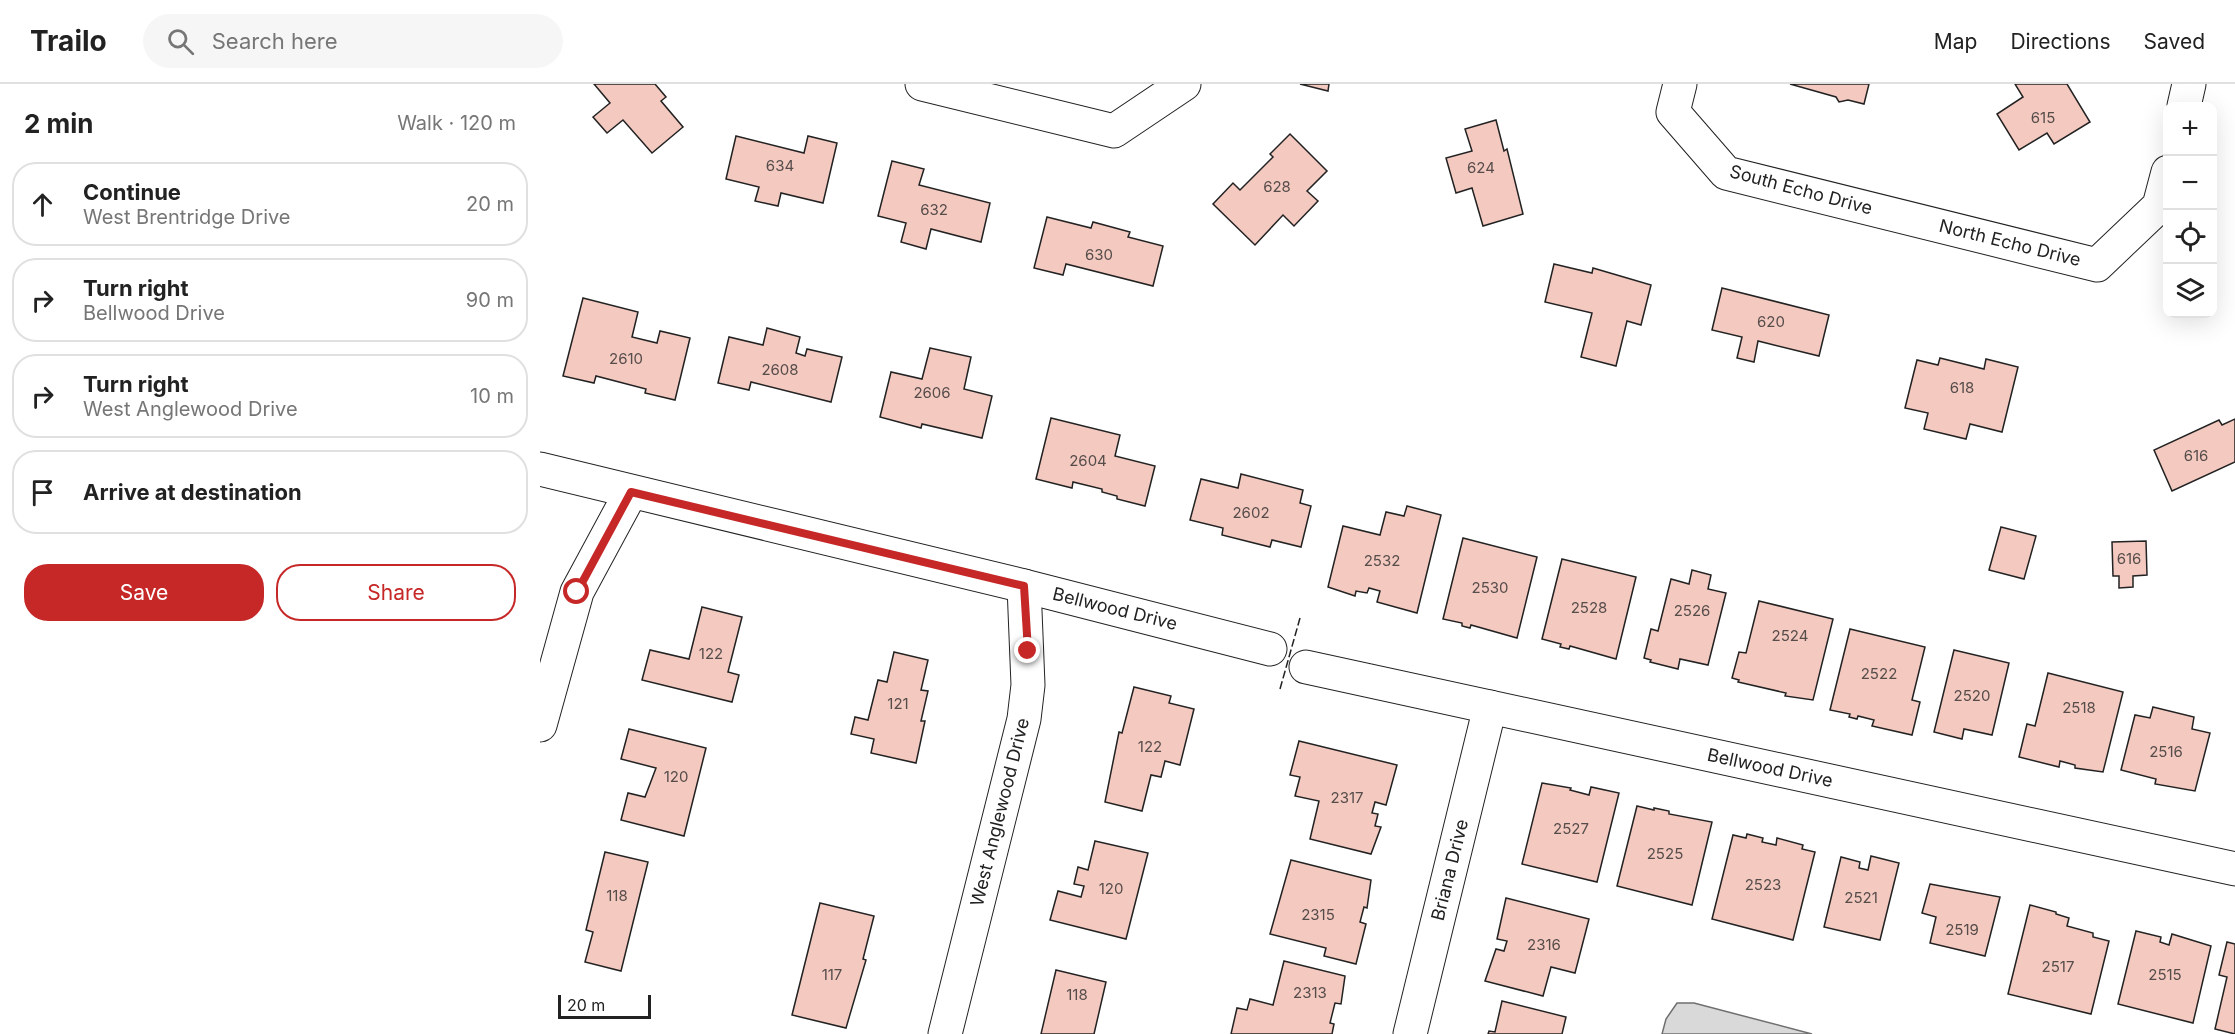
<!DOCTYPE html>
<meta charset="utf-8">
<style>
body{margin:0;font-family:Inter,sans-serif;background:#f6f6f6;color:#222}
.controls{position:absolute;right:18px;top:18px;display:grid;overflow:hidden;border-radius:12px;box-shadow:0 6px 24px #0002}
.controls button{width:54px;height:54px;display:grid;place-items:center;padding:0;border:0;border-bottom:2px solid #e0e0e0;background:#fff;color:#222;font:30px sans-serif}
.scale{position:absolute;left:18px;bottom:15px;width:93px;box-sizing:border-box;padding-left:6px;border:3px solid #222;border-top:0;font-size:16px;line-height:21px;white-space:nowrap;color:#222;-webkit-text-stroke:4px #fff;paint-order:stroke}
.stop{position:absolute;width:18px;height:18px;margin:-14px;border:4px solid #c62828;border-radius:50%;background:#fff}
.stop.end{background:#c62828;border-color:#fff;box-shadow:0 2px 6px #0008}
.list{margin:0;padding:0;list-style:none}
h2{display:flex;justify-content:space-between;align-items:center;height:78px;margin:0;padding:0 24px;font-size:26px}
h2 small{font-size:20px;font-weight:400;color:#767676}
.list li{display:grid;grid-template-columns:39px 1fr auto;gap:18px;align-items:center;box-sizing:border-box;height:84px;margin:0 12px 12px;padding:0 12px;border:2px solid #e0e0e0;border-radius:24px}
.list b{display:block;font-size:22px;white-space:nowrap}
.list p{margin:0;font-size:20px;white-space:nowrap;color:#767676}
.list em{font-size:20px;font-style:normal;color:#767676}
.actions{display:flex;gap:12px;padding:18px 24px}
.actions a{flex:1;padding:14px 0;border:2px solid #c62828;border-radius:24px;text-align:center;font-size:21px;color:#c62828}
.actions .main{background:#c62828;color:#fff}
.icon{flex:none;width:33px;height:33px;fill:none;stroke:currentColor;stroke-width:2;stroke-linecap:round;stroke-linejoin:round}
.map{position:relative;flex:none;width:1695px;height:950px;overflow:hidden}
header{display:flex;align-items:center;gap:36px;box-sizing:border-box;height:84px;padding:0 30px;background:#fff;border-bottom:2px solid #e0e0e0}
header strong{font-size:28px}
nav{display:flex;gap:33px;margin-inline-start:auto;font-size:21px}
.search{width:420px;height:54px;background:#f6f6f6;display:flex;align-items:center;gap:15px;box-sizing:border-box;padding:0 21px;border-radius:33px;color:#767676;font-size:22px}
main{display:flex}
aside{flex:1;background:#fff}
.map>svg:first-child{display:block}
.water{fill:#d9d9d9;stroke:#6f6f6f;stroke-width:1.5}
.building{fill:#f3c9c0;stroke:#222;stroke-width:1.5}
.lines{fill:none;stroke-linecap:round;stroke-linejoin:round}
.minor-casing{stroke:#222;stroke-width:35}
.minor{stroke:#fff;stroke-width:33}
.fence{stroke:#222;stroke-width:1.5;stroke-dasharray:8 3;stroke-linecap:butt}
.route{stroke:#c62828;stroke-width:8}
.labels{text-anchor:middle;stroke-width:4.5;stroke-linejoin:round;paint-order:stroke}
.number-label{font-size:15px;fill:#564c4a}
.street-label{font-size:18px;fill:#222;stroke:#fff}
</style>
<header>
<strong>Trailo</strong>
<div class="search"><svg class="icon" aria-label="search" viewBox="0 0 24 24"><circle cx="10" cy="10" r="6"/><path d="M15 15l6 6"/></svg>Search here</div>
<nav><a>Map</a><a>Directions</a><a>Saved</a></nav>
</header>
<main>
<aside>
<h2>2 min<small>Walk · 120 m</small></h2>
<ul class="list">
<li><svg class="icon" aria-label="ahead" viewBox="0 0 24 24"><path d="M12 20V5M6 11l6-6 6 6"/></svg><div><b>Continue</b><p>West Brentridge Drive</p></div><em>20 m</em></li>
<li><svg class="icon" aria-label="right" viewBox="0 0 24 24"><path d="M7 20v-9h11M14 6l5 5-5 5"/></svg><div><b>Turn right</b><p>Bellwood Drive</p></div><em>90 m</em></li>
<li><svg class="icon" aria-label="right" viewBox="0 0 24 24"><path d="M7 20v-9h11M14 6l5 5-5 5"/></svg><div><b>Turn right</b><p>West Anglewood Drive</p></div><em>10 m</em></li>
<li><svg class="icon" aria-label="arrive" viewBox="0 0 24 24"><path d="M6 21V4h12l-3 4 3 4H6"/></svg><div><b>Arrive at destination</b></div></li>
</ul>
<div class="actions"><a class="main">Save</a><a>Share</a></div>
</aside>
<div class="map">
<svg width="1695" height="950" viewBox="0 0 1695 950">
<rect width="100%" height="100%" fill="#fff"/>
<!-- water -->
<path class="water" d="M 1137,919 L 1154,919 L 1272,950 L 1122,950 L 1126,935 Z"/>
<!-- building -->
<g class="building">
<path d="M 54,0 L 115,0 L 126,13 L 121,17 L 143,43 L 112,69 L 83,36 L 67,49 L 53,33 L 70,19 Z"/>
<path d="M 760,0 L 789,0 L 788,7 Z"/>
<path d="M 1250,0 L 1329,0 L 1324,20 L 1308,16 L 1299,18 L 1296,13 Z"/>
<path d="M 1475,0 L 1527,0 L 1550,38 L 1514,60 L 1507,49 L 1479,66 L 1457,30 L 1483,13 Z"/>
<path d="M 956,36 L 964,67 L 967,65 L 983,130 L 943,142 L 932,104 L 916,109 L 906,74 L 932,67 L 925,45 Z"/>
<path d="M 750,50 L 787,87 L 767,107 L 778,117 L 754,142 L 743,131 L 715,161 L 673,120 L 693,99 L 700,106 L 733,73 L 730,70 Z"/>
<path d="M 196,52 L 264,69 L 268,52 L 297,59 L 283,119 L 241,109 L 238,122 L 215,117 L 219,103 L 186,95 Z"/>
<path d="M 352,77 L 384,85 L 379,101 L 450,119 L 441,158 L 391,145 L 386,165 L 361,158 L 366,139 L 338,132 Z"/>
<path d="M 507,133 L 551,144 L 553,138 L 590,148 L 588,153 L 623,162 L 613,202 L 526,180 L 523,191 L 494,184 Z"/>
<path d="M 1014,180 L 1052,189 L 1053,184 L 1111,201 L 1101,241 L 1087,237 L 1076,282 L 1041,273 L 1052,229 L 1005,218 Z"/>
<path d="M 1182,204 L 1289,231 L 1279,272 L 1218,257 L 1214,278 L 1197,274 L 1202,253 L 1172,246 Z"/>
<path d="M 43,214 L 98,228 L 92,253 L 117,259 L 120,247 L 150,254 L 135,316 L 105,309 L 106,305 L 56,292 L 54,299 L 23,292 Z"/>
<path d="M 227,244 L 260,253 L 256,269 L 265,272 L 267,265 L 302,273 L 291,318 L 211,298 L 209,306 L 178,299 L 189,253 L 223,261 Z"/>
<path d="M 390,264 L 431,273 L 424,305 L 452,312 L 442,354 L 382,340 L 381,344 L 340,333 L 351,288 L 382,295 Z"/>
<path d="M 1400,274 L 1444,285 L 1446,275 L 1478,283 L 1462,348 L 1430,340 L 1426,355 L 1384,345 L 1388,329 L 1365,324 L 1377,276 L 1398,281 Z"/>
<path d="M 511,334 L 580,351 L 575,372 L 615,382 L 605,422 L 577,415 L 577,412 L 562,408 L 562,405 L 533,398 L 532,404 L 496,395 Z"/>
<path d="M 1695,335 L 1695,378 L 1632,407 L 1614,366 L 1679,336 L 1682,341 Z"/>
<path d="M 701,390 L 763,406 L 760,419 L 771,422 L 761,463 L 732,456 L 730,463 L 682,451 L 683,444 L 650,436 L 661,395 L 698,404 Z"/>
<path d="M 867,422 L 901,431 L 877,529 L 837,518 L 840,507 L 829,504 L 827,509 L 816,507 L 815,512 L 788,503 L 803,442 L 840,451 L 846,428 L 864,432 Z"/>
<path d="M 1461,443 L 1496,452 L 1484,495 L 1449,486 Z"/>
<path d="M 923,454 L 997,473 L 977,554 L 931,541 L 930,544 L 922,542 L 922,539 L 903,535 Z"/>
<path d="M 1606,457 L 1607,491 L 1593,492 L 1593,503 L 1579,504 L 1579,492 L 1573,492 L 1572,458 Z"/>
<path d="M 1022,475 L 1096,493 L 1076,575 L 1030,562 L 1029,565 L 1020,563 L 1021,560 L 1002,555 Z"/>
<path d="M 1152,486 L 1171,491 L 1168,505 L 1186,509 L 1168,581 L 1140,575 L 1138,585 L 1110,578 L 1111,576 L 1104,574 L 1111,545 L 1118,547 L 1131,495 L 1149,500 Z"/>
<path d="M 1219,517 L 1293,535 L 1273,616 L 1245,612 L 1246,609 L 1198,598 L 1199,596 L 1192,594 L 1199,568 L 1206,569 Z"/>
<path d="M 162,523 L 202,533 L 188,588 L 199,591 L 192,618 L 102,596 L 110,566 L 149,575 Z"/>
<path d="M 1310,545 L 1385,563 L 1372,616 L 1380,618 L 1372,651 L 1332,642 L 1334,636 L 1318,632 L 1317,635 L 1309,633 L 1310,630 L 1290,626 Z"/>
<path d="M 1414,566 L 1469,579 L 1452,651 L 1424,645 L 1422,655 L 1394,648 Z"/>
<path d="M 354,568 L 388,576 L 381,606 L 388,607 L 381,637 L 385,637 L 376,679 L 331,669 L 334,655 L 311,650 L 315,633 L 328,636 L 338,596 L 347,598 Z"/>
<path d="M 1508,589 L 1583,608 L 1563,688 L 1535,684 L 1535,681 L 1520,677 L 1519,683 L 1479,673 L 1487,640 L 1495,642 Z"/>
<path d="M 594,603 L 631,612 L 629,619 L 654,625 L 640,681 L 625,677 L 621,693 L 611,691 L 602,727 L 565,718 L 579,648 L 582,649 Z"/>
<path d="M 1613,623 L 1654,633 L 1652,645 L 1670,649 L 1655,707 L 1615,700 L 1616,695 L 1581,686 L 1595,631 L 1610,634 Z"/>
<path d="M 89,645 L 166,664 L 144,752 L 81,736 L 88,709 L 105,713 L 116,684 L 81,675 Z"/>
<path d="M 759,657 L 857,681 L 846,721 L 835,718 L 832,729 L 838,730 L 835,742 L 841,743 L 831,770 L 770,755 L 779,717 L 755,712 L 760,693 L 750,691 Z"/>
<path d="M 1002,699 L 1031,704 L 1030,706 L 1049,711 L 1051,703 L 1079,709 L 1057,798 L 982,780 Z"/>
<path d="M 1097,722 L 1114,726 L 1114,724 L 1129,727 L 1129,730 L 1172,738 L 1152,821 L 1077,802 Z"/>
<path d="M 1207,750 L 1223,754 L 1222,758 L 1236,761 L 1237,754 L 1263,761 L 1262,765 L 1275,768 L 1253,856 L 1172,835 L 1193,751 L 1206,754 Z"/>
<path d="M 555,757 L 608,769 L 586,855 L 510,836 L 518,807 L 541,813 L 544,802 L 534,800 L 538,783 L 548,786 Z"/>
<path d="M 65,768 L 108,778 L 81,887 L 45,878 L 53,848 L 46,846 Z"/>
<path d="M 1331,772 L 1359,779 L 1340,856 L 1284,843 L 1301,773 L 1320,778 L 1319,784 L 1328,786 Z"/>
<path d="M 751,776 L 831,796 L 827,824 L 824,823 L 820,838 L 826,840 L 816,880 L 784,872 L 786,864 L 730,850 Z"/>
<path d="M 1390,800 L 1460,813 L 1445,872 L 1390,859 L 1396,833 L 1382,829 Z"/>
<path d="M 966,814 L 1049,835 L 1035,889 L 1011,883 L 1003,912 L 945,897 L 956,865 L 964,867 L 967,857 L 957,855 Z"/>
<path d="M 280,819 L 334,832 L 323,875 L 326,876 L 306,944 L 252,931 Z"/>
<path d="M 1490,821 L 1516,828 L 1516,830 L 1529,834 L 1527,842 L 1553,849 L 1553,853 L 1569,857 L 1551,930 L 1468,910 Z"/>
<path d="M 1596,847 L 1621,853 L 1620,858 L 1629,861 L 1632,850 L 1671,862 L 1653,939 L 1578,920 Z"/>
<path d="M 1687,858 L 1695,860 L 1695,950 L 1675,945 L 1687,893 L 1679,891 Z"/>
<path d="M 744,877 L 805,892 L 801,920 L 795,919 L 790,939 L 794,940 L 792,950 L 691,950 L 697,924 L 707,926 L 710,915 L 733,921 Z"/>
<path d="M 516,886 L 566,898 L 554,950 L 501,950 Z"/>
<path d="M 962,917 L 1026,933 L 1022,950 L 948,950 L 949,947 L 955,948 Z"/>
</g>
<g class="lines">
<defs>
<g id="minor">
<path d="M 382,0 L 574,47 L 644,0"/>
<path d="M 1140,0 L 1133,28 L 1186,89 L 1557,181 L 1619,122 L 1628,88"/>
<path d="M 1644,22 L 1649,0"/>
<path d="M 0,385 L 484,502 L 730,565"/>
<path d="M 766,583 L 1695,785"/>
<path d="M 0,641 L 37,508 L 91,408"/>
<path d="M 405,950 L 484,635 L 488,601 L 484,502"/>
<path d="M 870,950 L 950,623"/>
</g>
</defs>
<!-- minor casing -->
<use href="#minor" class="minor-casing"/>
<!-- minor -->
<use href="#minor" class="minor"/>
<!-- fence -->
<path class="fence" d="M 740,605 L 760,534"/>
</g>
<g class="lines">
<!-- route -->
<path class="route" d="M 37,508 L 91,408 L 484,502 L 488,567"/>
</g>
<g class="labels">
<!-- number labels -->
<g class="number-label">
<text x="1503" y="39">615</text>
<text x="240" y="87">634</text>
<text x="941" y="89">624</text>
<text x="737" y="108">628</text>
<text x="394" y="131">632</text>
<text x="559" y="176">630</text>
<text x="1231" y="243">620</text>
<text x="86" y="280">2610</text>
<text x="240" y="291">2608</text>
<text x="1422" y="309">618</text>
<text x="392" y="314">2606</text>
<text x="1656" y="377">616</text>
<text x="548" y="382">2604</text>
<text x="711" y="434">2602</text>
<text x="1589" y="480">616</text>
<text x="842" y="482">2532</text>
<text x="950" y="509">2530</text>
<text x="1049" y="529">2528</text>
<text x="1152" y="532">2526</text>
<text x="1250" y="557">2524</text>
<text x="171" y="575">122</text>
<text x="1339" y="595">2522</text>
<text x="1432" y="617">2520</text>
<text x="358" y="625">121</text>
<text x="1539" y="629">2518</text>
<text x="610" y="668">122</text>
<text x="1626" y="673">2516</text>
<text x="136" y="698">120</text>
<text x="807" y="719">2317</text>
<text x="1031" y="750">2527</text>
<text x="1125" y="775">2525</text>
<text x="1223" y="806">2523</text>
<text x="571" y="810">120</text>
<text x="77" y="817">118</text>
<text x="1321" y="819">2521</text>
<text x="778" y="836">2315</text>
<text x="1422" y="851">2519</text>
<text x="1004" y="866">2316</text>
<text x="1518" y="888">2517</text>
<text x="292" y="896">117</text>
<text x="1625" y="896">2515</text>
<text x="770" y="914">2313</text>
<text x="537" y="916">118</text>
</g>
<!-- street labels -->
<g class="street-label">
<text transform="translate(1261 106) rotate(15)" y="6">South Echo Drive</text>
<text transform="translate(1470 159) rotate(14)" y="6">North Echo Drive</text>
<text transform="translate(575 525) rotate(14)" y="6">Bellwood Drive</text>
<text transform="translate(1230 684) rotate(12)" y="6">Bellwood Drive</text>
<text transform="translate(460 728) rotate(-76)" y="6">West Anglewood Drive</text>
<text transform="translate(910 786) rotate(-76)" y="6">Briana Drive</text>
</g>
</g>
</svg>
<div class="controls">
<button>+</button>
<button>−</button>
<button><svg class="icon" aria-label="locate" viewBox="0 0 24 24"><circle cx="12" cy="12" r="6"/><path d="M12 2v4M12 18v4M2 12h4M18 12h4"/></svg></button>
<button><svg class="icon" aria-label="layers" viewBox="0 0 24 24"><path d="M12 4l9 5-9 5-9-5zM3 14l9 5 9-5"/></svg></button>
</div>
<div class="scale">20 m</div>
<div class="stop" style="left:37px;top:508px"></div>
<div class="stop end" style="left:488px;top:567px"></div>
</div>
</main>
